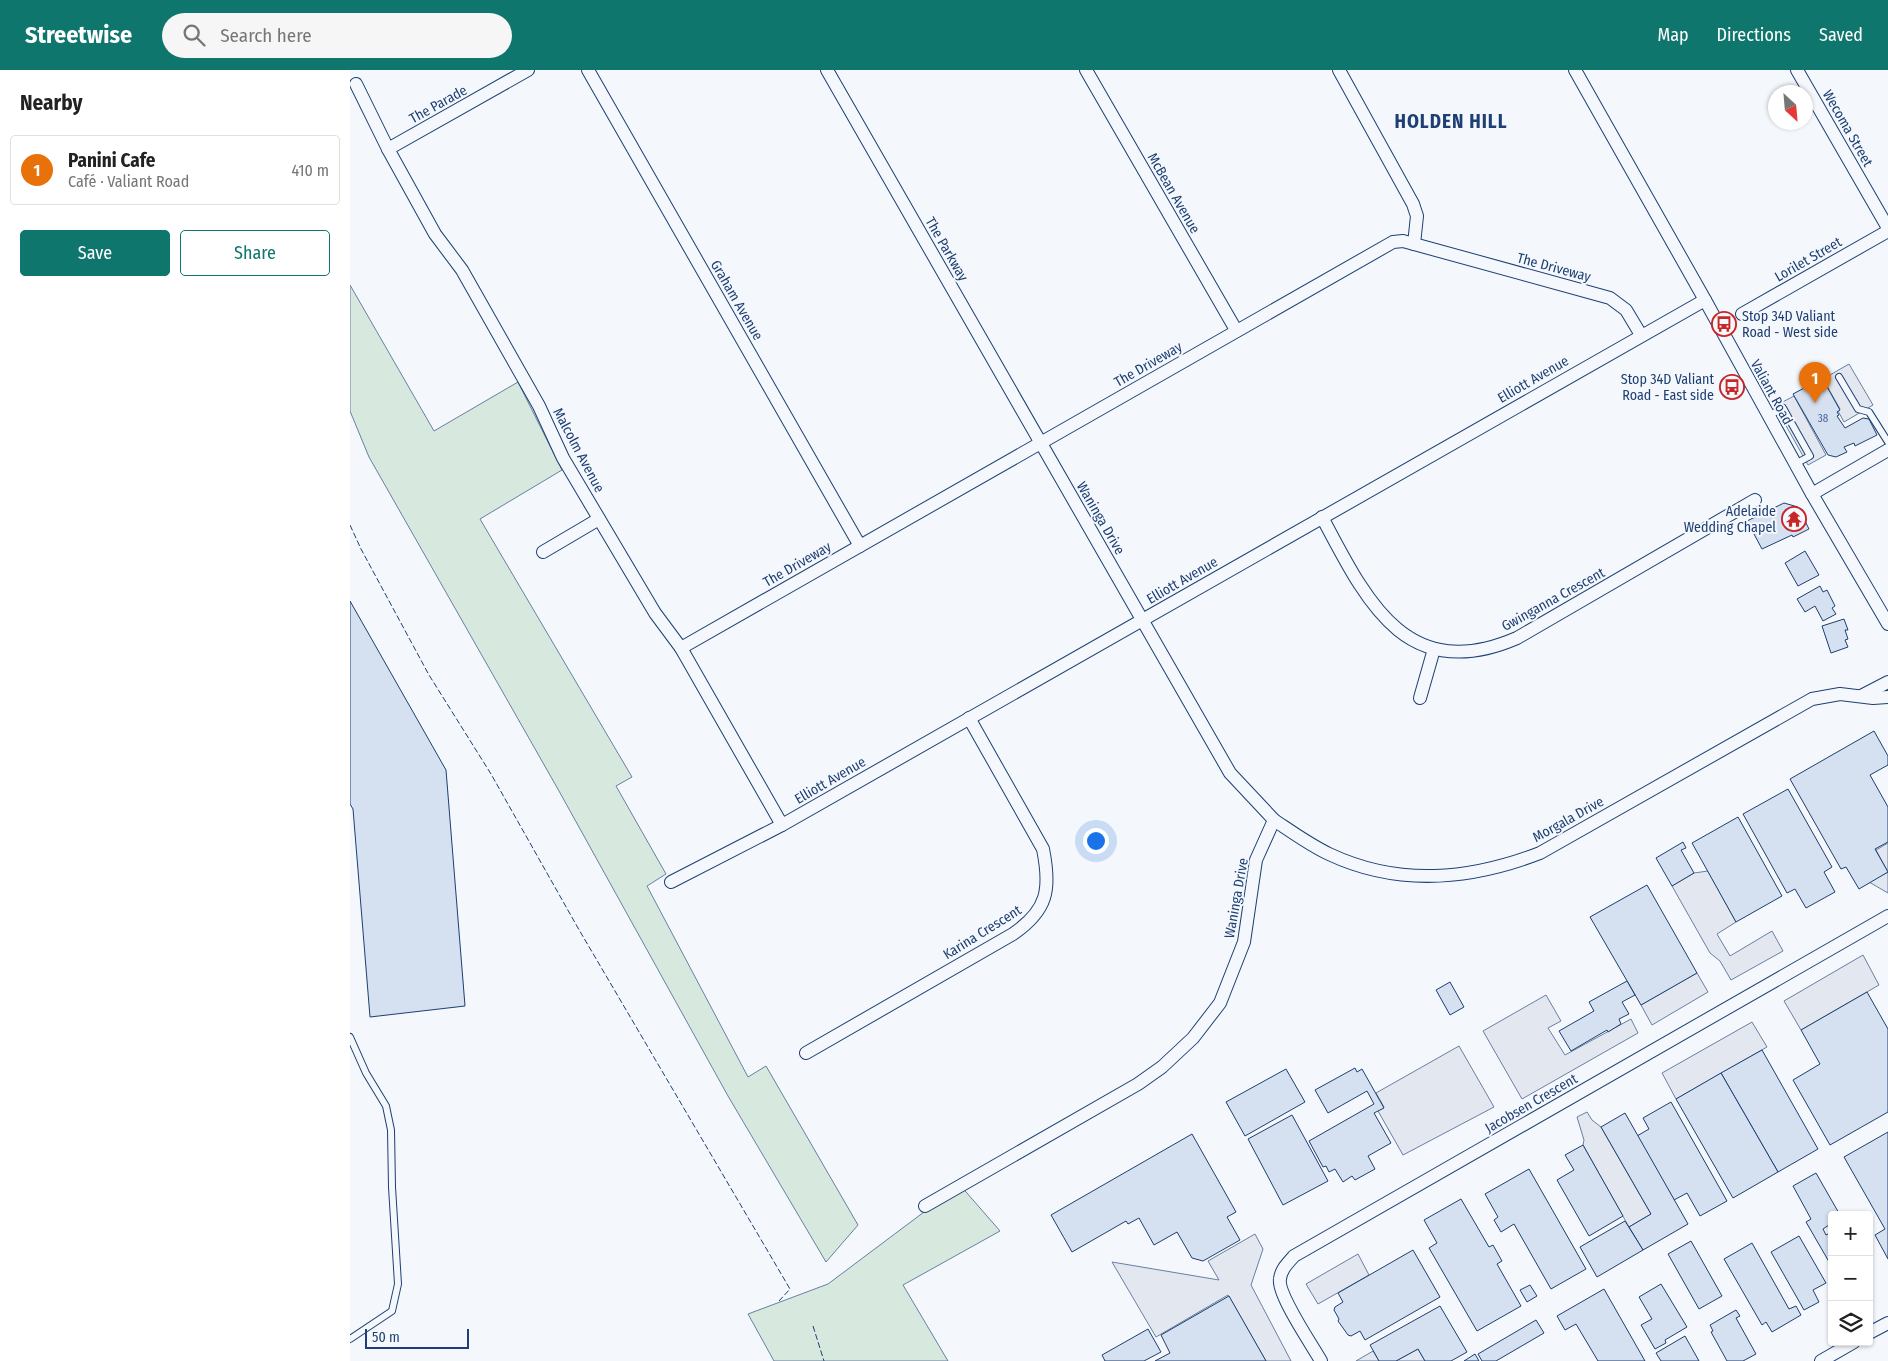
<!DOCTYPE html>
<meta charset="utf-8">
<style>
body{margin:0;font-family:"Fira Sans Condensed",sans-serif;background:#f6f6f6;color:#222}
.controls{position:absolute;right:15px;bottom:15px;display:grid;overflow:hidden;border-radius:5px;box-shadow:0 1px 4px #0004}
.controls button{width:45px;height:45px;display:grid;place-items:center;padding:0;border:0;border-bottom:1px solid #e0e0e0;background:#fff;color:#222;font:25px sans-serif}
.compass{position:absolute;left:1418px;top:15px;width:45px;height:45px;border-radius:50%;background:#fff;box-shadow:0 1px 4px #0004;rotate:154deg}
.scale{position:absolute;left:15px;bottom:12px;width:104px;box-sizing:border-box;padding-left:5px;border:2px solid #1d3f73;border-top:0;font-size:14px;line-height:18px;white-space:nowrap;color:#1d3f73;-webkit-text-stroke:4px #f4f7fb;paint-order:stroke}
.you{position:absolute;left:745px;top:770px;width:18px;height:18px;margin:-12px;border:4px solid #fff;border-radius:50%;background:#1a73e8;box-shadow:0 0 0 8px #1a73e833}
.badge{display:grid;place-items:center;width:32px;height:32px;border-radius:50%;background:#0f766e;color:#fff;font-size:16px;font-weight:700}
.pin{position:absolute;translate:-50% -41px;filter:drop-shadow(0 1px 2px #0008)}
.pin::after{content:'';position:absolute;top:26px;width:18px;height:15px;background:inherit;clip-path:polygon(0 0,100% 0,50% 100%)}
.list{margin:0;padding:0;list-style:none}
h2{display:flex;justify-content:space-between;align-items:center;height:65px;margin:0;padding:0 20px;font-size:21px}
h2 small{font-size:16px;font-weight:400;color:#767676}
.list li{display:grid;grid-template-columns:32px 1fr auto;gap:15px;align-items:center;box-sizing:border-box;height:70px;margin:0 10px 10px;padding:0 10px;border:1px solid #e0e0e0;border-radius:5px}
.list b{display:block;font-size:19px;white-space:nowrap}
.list p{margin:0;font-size:16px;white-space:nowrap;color:#767676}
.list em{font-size:16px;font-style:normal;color:#767676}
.actions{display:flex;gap:10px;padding:15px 20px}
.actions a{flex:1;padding:11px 0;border:1px solid #0f766e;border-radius:5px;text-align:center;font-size:18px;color:#0f766e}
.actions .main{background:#0f766e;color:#fff}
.icon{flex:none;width:28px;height:28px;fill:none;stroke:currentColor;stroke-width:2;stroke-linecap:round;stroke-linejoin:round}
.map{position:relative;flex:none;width:1538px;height:1291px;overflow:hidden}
header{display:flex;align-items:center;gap:30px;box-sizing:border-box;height:70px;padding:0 25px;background:#0f766e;color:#fff}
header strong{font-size:24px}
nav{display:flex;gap:28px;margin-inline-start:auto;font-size:18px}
.search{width:350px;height:45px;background:#f6f6f6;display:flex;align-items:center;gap:12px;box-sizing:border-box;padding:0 18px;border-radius:28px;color:#767676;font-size:19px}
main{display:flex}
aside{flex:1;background:#fff}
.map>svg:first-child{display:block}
.green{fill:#d7e8df;stroke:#687fa3}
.parking{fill:#e3e8f0;stroke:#687fa3}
.building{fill:#d5e0f0;stroke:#1d3f73}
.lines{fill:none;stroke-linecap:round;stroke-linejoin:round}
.lane-casing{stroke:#1d3f73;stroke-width:8}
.street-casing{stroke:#1d3f73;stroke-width:14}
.lane{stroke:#f4f7fb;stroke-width:6}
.street{stroke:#f4f7fb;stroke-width:12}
.fence{stroke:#1d3f73;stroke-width:1;stroke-dasharray:6 2.5;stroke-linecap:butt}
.labels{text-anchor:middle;stroke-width:4;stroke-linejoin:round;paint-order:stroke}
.number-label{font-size:11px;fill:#4b6792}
.street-label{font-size:14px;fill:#1d3f73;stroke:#f4f7fb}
.poi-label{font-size:14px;fill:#1d3f73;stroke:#f4f7fb;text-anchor:end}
.district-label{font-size:19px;font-weight:bold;letter-spacing:1px;fill:#1d3f73;stroke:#f4f7fb}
</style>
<header>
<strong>Streetwise</strong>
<div class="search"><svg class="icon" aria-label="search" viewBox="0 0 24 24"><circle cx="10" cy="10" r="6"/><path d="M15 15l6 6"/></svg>Search here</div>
<nav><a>Map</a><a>Directions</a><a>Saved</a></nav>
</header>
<main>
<aside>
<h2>Nearby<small></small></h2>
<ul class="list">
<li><span class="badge" style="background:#e8710a">1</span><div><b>Panini Cafe</b><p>Café · Valiant Road</p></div><em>410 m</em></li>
</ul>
<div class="actions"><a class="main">Save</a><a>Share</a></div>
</aside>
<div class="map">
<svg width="1538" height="1291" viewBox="0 0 1538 1291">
<rect width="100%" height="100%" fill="#f4f7fb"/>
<!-- green -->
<g class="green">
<path d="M 0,215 L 84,361 L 168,312 L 212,400 L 130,449 L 282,707 L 266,716 L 316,804 L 297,816 L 398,1007 L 416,996 L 508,1155 L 476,1192 L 378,1026 L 209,721 L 19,387 L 0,341 Z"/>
<path d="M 610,1115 L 650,1161 L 553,1215 L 598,1291 L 424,1291 L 398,1244 L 478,1214 Z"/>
</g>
<!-- parking -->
<g class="parking">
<path d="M 1499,294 L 1523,335 L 1494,352 L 1488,341 L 1490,339 L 1473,309 Z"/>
<path d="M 1444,326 L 1476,385 L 1458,395 L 1425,336 Z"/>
<path d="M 1538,773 L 1538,823 L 1519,812 L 1538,802 L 1526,780 Z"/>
<path d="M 1358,801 L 1386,852 L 1367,864 L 1380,886 L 1422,861 L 1433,881 L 1381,910 L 1370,891 L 1360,883 L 1322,816 L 1344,803 Z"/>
<path d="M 1513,885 L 1529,915 L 1451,960 L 1434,931 Z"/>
<path d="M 1347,903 L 1358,922 L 1302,955 L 1291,935 Z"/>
<path d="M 1196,925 L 1211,951 L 1198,958 L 1215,985 L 1281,949 L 1288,963 L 1172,1029 L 1133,961 Z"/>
<path d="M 1402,952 L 1417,977 L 1326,1029 L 1312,1003 Z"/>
<path d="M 1109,976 L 1144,1037 L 1053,1085 L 1028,1041 L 1034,1037 L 1026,1023 Z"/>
<path d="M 1237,1042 L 1242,1050 L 1251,1057 L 1301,1144 L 1279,1157 L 1233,1075 L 1234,1070 L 1227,1047 Z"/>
<path d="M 905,1164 L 913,1179 L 901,1215 L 941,1291 L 916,1291 L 878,1225 L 806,1267 L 762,1192 L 869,1210 L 858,1191 Z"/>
<path d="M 1008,1184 L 1019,1205 L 968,1234 L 956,1214 Z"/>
<path d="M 1068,1279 L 1075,1291 L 1046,1291 Z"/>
<path d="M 1023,1281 L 1029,1291 L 1006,1291 Z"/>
</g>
<!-- building -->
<g class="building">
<path d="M 1469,310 L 1474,317 L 1476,315 L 1490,340 L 1487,342 L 1489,345 L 1487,346 L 1495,358 L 1513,348 L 1519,349 L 1527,365 L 1505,376 L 1504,373 L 1494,377 L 1497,382 L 1486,387 L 1478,385 L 1443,324 Z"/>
<path d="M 1434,433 L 1448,437 L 1459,459 L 1443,467 L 1442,465 L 1412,479 L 1397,451 Z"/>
<path d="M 1455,481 L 1469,505 L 1448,516 L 1435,493 Z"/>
<path d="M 1470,516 L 1473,522 L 1477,520 L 1485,536 L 1482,538 L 1486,544 L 1473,551 L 1465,536 L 1455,542 L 1447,529 Z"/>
<path d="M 0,531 L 96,700 L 115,936 L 20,947 L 3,739 L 0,734 Z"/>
<path d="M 1494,549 L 1498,560 L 1495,560 L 1498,569 L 1495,570 L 1498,577 L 1481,583 L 1472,556 Z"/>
<path d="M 1524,661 L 1538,686 L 1538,695 L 1520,705 L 1538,737 L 1538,772 L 1525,779 L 1538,802 L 1509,819 L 1496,797 L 1491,799 L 1440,709 Z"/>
<path d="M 1438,719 L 1482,797 L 1474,802 L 1485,822 L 1456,838 L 1445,819 L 1437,823 L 1393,744 Z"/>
<path d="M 1388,747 L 1432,826 L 1386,852 L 1342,773 Z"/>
<path d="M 1333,772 L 1336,778 L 1331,780 L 1344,803 L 1322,816 L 1306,788 Z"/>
<path d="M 1297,815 L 1347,903 L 1291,935 L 1240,847 Z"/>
<path d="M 1277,911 L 1285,925 L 1272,932 L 1279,944 L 1269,949 L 1271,954 L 1258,962 L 1257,960 L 1221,981 L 1209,961 L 1244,941 L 1239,932 Z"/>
<path d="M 1100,912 L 1114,937 L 1100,945 L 1086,920 Z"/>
<path d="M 1517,922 L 1538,959 L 1538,1042 L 1480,1075 L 1443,1010 L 1470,994 L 1451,960 Z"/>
<path d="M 1412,980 L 1468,1079 L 1428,1102 L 1371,1003 Z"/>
<path d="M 1005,998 L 1007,1002 L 1012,999 L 1034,1038 L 1024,1043 L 1041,1073 L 1018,1086 L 1025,1099 L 1005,1110 L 1002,1106 L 993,1112 L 985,1099 L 979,1102 L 976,1096 L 973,1097 L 959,1071 L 1024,1034 L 1017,1021 L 978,1043 L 965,1020 Z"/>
<path d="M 936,999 L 955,1032 L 895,1066 L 876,1032 Z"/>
<path d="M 1371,1003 L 1428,1102 L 1383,1128 L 1326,1029 Z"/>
<path d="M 1321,1032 L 1377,1131 L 1350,1146 L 1337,1123 L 1324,1130 L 1287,1066 L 1299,1059 L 1293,1048 Z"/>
<path d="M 1275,1043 L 1338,1154 L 1293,1180 L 1279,1157 L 1301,1144 L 1251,1057 Z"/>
<path d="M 942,1045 L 978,1111 L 933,1135 L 898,1069 Z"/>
<path d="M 1538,1062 L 1538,1189 L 1525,1165 L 1535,1159 L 1494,1087 Z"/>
<path d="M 842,1064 L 886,1142 L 877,1147 L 890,1170 L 853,1191 L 842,1188 L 827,1162 L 804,1175 L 789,1148 L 778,1154 L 776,1151 L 722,1182 L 701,1145 Z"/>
<path d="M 1233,1075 L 1273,1146 L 1239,1166 L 1207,1110 L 1224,1100 L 1215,1085 Z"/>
<path d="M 1179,1099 L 1236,1199 L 1201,1219 L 1164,1154 L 1151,1162 L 1144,1150 L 1148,1147 L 1135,1124 Z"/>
<path d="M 1466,1103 L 1490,1145 L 1482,1145 L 1482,1153 L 1473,1159 L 1476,1165 L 1482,1162 L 1482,1197 L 1456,1152 L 1461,1149 L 1443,1116 Z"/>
<path d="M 1111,1129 L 1139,1177 L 1143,1175 L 1152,1191 L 1147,1194 L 1171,1236 L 1127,1261 L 1079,1178 L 1087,1173 L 1074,1150 Z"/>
<path d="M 1275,1151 L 1293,1180 L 1247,1207 L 1230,1177 Z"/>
<path d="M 1449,1166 L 1476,1213 L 1463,1220 L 1469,1232 L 1454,1240 L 1421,1182 Z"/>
<path d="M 1341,1171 L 1372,1226 L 1349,1239 L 1318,1184 Z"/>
<path d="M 1402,1173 L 1439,1239 L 1446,1236 L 1451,1245 L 1422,1262 L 1416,1252 L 1412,1255 L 1374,1189 Z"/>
<path d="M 1063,1180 L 1090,1227 L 1015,1270 L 1010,1261 L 1001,1266 L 998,1265 L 988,1251 L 989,1249 L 984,1240 L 985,1237 L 993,1232 L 988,1223 Z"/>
<path d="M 1311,1214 L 1337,1257 L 1315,1270 L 1316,1273 L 1305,1279 L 1291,1255 L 1302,1249 L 1289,1227 Z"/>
<path d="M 1180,1215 L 1187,1226 L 1177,1232 L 1170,1220 Z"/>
<path d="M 1254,1219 L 1295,1291 L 1248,1291 L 1226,1254 L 1215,1260 L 1207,1246 Z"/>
<path d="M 879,1226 L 916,1291 L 805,1291 L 820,1283 L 811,1265 Z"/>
<path d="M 1090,1236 L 1117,1282 L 1101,1291 L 1075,1291 L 1068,1279 L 1046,1291 L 1029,1291 L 1020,1275 Z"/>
<path d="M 1386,1240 L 1390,1246 L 1386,1248 L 1406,1284 L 1393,1291 L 1377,1291 L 1361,1262 L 1363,1261 L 1360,1255 Z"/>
<path d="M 1186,1250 L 1194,1263 L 1146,1291 L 1132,1291 L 1128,1284 Z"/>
<path d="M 798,1259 L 811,1282 L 794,1291 L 755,1291 L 752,1285 Z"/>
<path d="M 1335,1266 L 1349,1291 L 1311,1291 L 1306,1283 Z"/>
<path d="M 1125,1284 L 1129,1291 L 1114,1291 Z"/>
</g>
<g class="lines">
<defs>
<g id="lane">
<path d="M 1489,307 L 1508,339 L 1519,342 L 1538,372"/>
<path d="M 1418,346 L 1433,338 L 1460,386 L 1445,394"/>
<path d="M 0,967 L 16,1003 L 36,1036 L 41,1060 L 42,1117 L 48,1214 L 42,1241 L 0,1269"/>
</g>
<g id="street">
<path d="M 238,0 L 510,476"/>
<path d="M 477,0 L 880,703 L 924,750 L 906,790 L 894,872 L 870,933 L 843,968 L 812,997 L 788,1014 L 575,1136"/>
<path d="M 736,0 L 886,260"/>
<path d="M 989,0 L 1063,134 L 1067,146 L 1064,174"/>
<path d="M 1225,0 L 1355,230 L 1462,424 L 1538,554"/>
<path d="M 1447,0 L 1538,158"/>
<path d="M 6,14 L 38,79 L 85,164 L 112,200 L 189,336 L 213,388 L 305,543 L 331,578 L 432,755"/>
<path d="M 38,79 L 178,0"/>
<path d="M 1392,244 L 1538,161"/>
<path d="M 1462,424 L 1538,380"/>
<path d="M 972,447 C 1016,530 1056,616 1167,568 L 1405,430"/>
<path d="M 193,482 L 249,449"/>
<path d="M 331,578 L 1043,172 L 1053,171 L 1064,174 L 1260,228 L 1276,240 L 1291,265"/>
<path d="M 1511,626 L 1538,612"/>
<path d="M 1070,628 L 1084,579"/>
<path d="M 924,750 C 942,762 960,775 979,784 C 1049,817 1120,810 1190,783 L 1462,629 L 1490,624 L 1523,628 L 1538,627"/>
<path d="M 321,812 L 432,755 L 1355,230"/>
<path d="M 456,983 L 663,864 C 698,840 701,819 693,779 L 619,648"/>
<path d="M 1519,1263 L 1538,1253"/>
<path d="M 971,1291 C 962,1275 927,1224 930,1209 C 931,1199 938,1193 944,1186 L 1538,846"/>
<path d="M 1471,1291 L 1504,1272"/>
</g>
</defs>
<!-- lane casing -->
<use href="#lane" class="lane-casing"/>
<!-- street casing -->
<use href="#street" class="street-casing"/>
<!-- lane -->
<use href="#lane" class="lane"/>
<!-- street -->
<use href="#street" class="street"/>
<!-- fence -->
<g class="fence">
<path d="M 0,455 L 11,479 L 79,605 L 141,704 L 228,858 L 440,1219 L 429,1231"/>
<path d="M 463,1256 L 474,1291"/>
</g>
</g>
<!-- icons -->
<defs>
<symbol id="bus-ring" viewBox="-11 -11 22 22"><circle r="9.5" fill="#f4f7fb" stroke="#c62828" stroke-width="1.5"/><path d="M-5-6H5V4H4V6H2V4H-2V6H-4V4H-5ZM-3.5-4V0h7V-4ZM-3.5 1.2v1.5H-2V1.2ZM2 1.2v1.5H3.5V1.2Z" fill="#c62828"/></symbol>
<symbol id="temple-ring" viewBox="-11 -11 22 22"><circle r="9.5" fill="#f4f7fb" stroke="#c62828" stroke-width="1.5"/><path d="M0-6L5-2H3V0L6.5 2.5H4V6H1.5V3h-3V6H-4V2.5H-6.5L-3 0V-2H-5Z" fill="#c62828"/></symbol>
</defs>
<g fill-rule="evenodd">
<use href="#bus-ring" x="1360" y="240" width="28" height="28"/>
<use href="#bus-ring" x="1368" y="303" width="28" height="28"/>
<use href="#temple-ring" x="1430" y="435" width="28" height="28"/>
</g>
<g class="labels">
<!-- number labels -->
<g class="number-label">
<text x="1473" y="352">38</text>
</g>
<!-- street labels -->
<g class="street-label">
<text transform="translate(88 34) rotate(-29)" y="5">The Parade</text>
<text transform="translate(1498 58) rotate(60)" y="5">Wecoma Street</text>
<text transform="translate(824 123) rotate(60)" y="5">McBean Avenue</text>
<text transform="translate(597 179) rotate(60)" y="5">The Parkway</text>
<text transform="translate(1458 189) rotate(-30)" y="5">Lorilet Street</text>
<text transform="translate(1204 197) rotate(15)" y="5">The Driveway</text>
<text transform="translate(387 230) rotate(60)" y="5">Graham Avenue</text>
<text transform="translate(798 294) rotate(-30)" y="5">The Driveway</text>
<text transform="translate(1183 309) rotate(-30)" y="5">Elliott Avenue</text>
<text transform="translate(1422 322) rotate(61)" y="5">Valiant Road</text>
<text transform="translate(229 380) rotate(62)" y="5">Malcolm Avenue</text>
<text transform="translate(751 448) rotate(60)" y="5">Waninga Drive</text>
<text transform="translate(447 494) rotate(-30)" y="5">The Driveway</text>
<text transform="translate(832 510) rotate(-30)" y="5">Elliott Avenue</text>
<text transform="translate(1203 529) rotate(-29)" y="5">Gwinganna Crescent</text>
<text transform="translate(480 710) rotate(-30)" y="5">Elliott Avenue</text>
<text transform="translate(1218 749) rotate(-29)" y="5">Morgala Drive</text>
<text transform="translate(886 828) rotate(-80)" y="5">Waninga Drive</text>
<text transform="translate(632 862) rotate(-32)" y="5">Karina Crescent</text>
<text transform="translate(1181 1033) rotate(-30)" y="5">Jacobsen Crescent</text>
</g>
<!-- poi labels -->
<g class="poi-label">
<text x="1392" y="251" text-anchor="start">Stop 34D Valiant<tspan x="1392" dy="16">Road - West side</tspan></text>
<text x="1364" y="314">Stop 34D Valiant<tspan x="1364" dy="16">Road - East side</tspan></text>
<text x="1426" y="446">Adelaide<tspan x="1426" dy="16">Wedding Chapel</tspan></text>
</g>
<!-- district labels -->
<g class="district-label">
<text x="1101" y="58">HOLDEN HILL</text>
</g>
</g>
</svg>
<div class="controls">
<button>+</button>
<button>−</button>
<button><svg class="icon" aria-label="layers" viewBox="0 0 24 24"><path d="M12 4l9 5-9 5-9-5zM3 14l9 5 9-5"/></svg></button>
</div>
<svg class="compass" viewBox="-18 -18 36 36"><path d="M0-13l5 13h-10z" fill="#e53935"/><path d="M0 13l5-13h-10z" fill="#767676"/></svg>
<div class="scale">50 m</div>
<div class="you"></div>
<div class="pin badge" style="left:1465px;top:333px;background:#e8710a">1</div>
</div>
</main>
